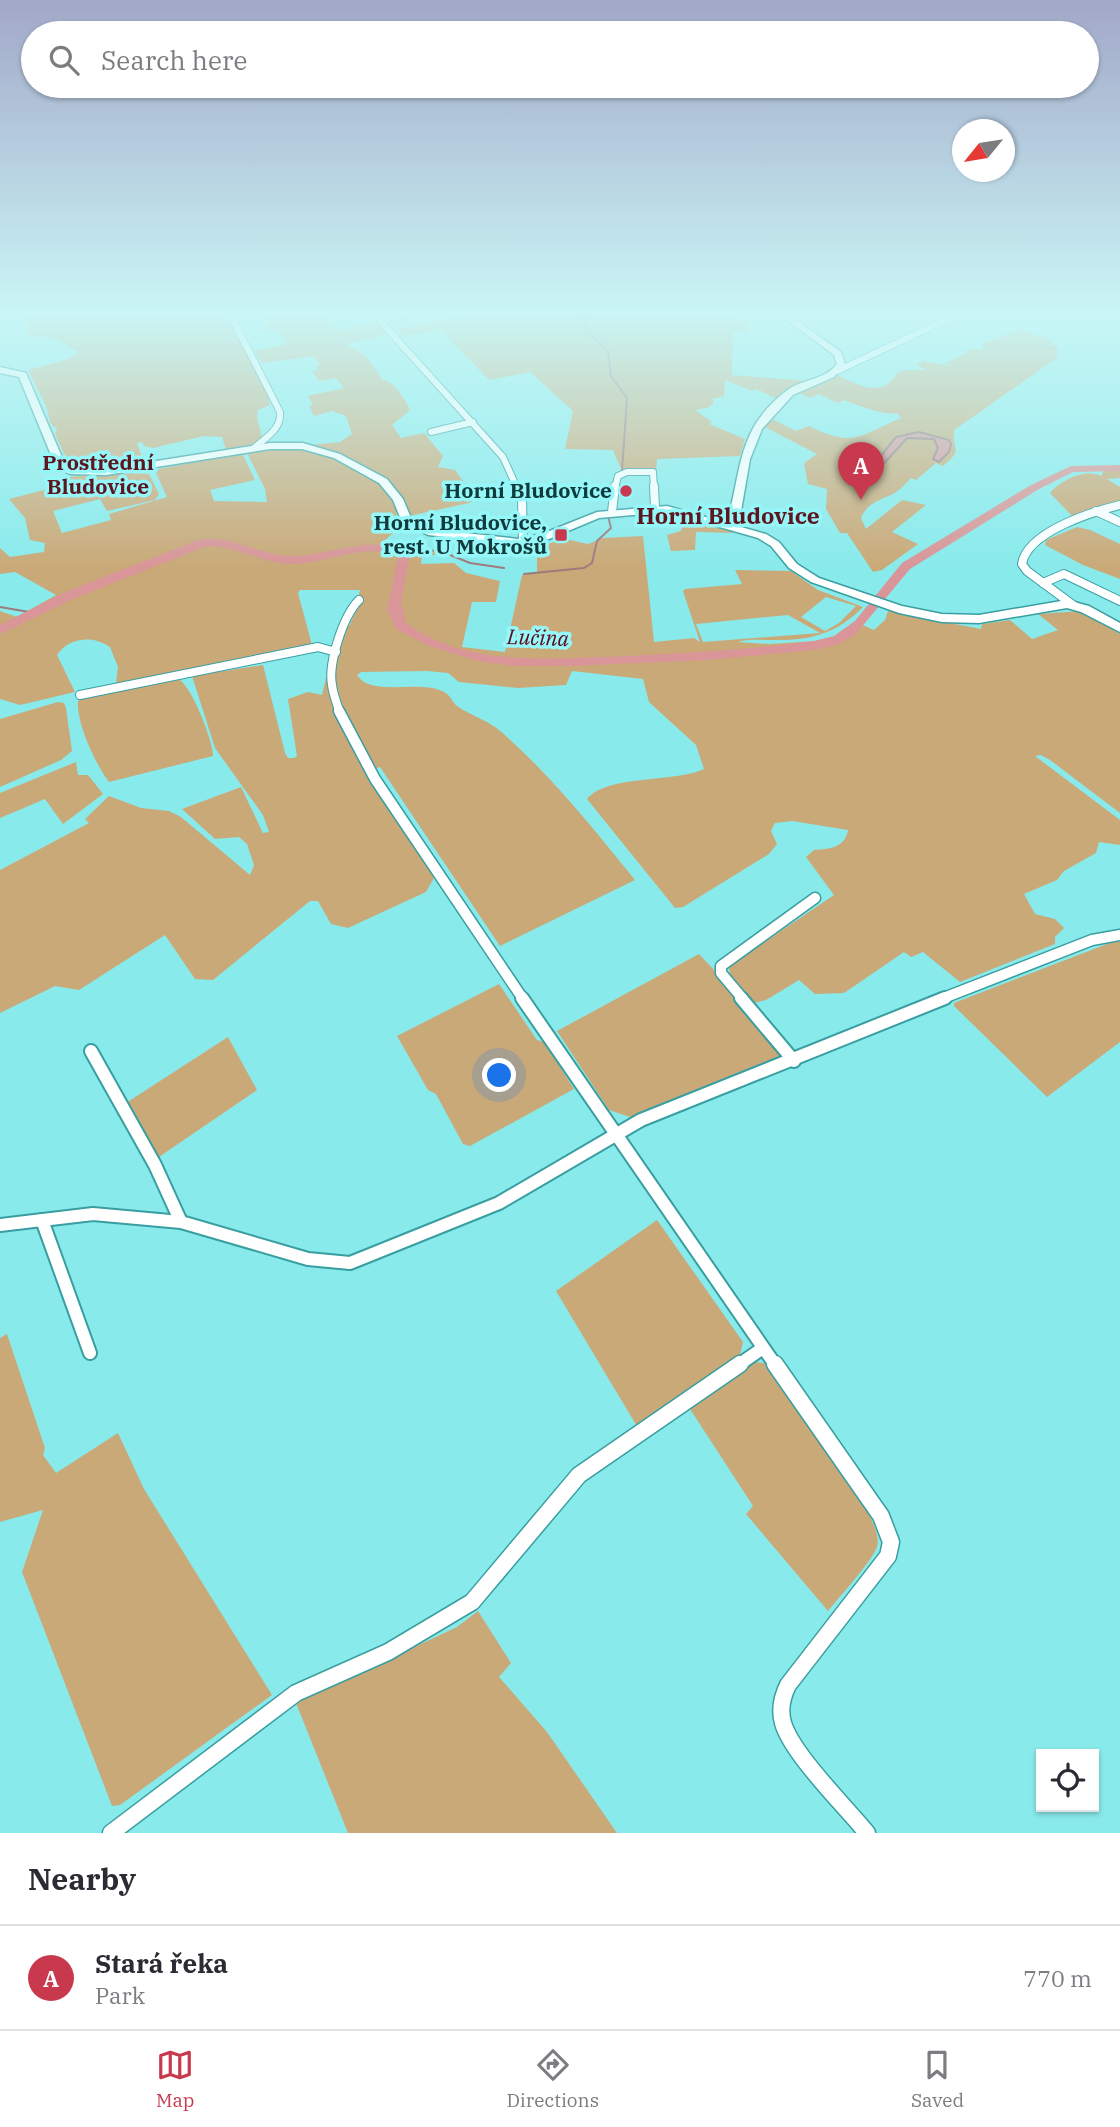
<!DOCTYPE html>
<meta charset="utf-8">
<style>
body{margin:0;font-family:"IBM Plex Serif",serif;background:#f7f7f7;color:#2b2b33}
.controls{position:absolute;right:21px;bottom:21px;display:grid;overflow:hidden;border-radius:0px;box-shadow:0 2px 5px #0004}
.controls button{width:63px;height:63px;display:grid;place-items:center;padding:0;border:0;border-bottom:2px solid #e1e1e2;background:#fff;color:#2b2b33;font:35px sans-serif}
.compass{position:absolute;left:952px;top:119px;width:63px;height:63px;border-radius:50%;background:#fff;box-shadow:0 2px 5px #0004;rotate:240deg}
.you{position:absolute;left:500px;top:1076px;width:24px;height:24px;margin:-18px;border:5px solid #fff;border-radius:50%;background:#1a73e8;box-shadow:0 0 0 10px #1a73e833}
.badge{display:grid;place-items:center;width:46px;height:46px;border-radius:50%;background:#c9394e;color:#fff;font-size:23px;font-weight:700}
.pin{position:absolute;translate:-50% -58px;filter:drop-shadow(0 2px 4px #0008)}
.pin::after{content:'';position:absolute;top:37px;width:24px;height:21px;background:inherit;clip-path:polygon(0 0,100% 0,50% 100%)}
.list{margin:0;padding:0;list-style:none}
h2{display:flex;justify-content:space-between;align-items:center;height:91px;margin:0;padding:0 28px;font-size:30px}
h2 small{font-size:23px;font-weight:400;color:#7c7c81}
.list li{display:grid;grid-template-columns:46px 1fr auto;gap:21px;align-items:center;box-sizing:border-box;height:105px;padding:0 28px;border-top:2px solid #e1e1e2}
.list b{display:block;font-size:26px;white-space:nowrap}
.list p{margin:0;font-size:23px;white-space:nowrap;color:#7c7c81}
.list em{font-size:23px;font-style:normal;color:#7c7c81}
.icon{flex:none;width:38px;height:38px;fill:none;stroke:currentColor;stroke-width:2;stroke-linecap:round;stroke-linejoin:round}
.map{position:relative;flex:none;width:1120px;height:1833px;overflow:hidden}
.search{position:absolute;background:#fff;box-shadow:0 2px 5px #0004;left:21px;right:21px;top:21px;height:77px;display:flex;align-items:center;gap:18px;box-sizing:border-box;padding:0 24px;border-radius:38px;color:#7c7c81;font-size:26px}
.sheet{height:196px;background:#fff}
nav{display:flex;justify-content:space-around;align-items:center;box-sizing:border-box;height:98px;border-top:2px solid #e1e1e2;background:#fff;font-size:19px;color:#7c7c81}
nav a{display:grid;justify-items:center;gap:4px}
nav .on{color:#c9394e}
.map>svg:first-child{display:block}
.green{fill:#caa978;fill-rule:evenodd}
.water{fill:#d99597;stroke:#9d7a7c;stroke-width:2}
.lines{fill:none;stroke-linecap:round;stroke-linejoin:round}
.stream{stroke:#9d7a7c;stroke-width:2}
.river{fill:#d99597;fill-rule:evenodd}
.street-far4-casing{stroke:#389ea0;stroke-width:8}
.street-far3-casing{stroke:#389ea0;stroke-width:10}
.street-far2-casing{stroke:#389ea0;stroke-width:13}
.street-far1-casing{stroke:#389ea0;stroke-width:16}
.street-casing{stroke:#389ea0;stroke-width:19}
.secondary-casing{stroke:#389ea0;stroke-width:3}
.street-far4{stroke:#fff;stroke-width:6}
.street-far3{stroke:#fff;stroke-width:8}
.street-far2{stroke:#fff;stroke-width:10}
.street-far1{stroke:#fff;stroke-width:12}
.street{stroke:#fff;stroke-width:16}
.secondary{fill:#fff;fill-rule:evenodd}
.poi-dot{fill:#c9394e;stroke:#96f7f9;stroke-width:2.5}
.labels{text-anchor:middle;stroke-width:7;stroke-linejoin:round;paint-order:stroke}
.far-neighbourhood-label{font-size:21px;font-weight:bold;fill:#5c1620;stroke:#96f7f9}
.far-poi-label{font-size:21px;font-weight:bold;fill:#103b3c;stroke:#96f7f9;text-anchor:end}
.far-water-label{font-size:21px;font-style:italic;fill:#5b081a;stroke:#96f7f9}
.far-quarter-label{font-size:23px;font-weight:bold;fill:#5c1620;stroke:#96f7f9}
</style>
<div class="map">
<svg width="1120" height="1833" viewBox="0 0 1120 1833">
<rect width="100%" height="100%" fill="#89eaeb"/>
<!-- green -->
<g class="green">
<path d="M 24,312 L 222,312 L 265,384 L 270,405 L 258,410 L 257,418 L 262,437 L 252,445 L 226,450 L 222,437 L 204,436 L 153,448 L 144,446 L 142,442 L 137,443 L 143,460 L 141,464 L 105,469 L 78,468 L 64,454 L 55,434 L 57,429 L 50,423 C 49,404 35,389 29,370 L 71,358 L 79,353 L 55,338 L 29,336 Z"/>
<path d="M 262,312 L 324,312 L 337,330 L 378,322 L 388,334 L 346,344 L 366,356 L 382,379 C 395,382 405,399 410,410 L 392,425 L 401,438 L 424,433 L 443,456 L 438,467 L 455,470 L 476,499 L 469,503 L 409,516 L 404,501 L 385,478 L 396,505 L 397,521 L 401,526 L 383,542 L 407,548 L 410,552 L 448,550 L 452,553 L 422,556 L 421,564 L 454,563 L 466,573 L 500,581 L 496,602 L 472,602 L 462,647 L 505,652 L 522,575 L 537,573 L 537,547 L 565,539 L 588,544 L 603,538 L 643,536 L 654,642 L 694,638 L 700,642 L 683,591 L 685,589 L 742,584 L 735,570 L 791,571 L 818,590 L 863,607 C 835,635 809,641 770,640 C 759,640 747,639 738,642 L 770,644 L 831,640 L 858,623 L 874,630 L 885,620 L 888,611 L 981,629 L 982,624 L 1010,620 L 1032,639 L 1058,630 L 1038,614 L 1081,611 L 1120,634 L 1120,813 L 1050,760 L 1041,755 L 1035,756 L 1120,820 L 1120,845 L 1099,842 L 1096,853 L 1064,871 L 1057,880 L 1024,894 L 1035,914 L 1055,919 L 1064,928 L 1055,937 L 1055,944 L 960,982 L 923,952 L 911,957 L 904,952 L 844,993 L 815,994 L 799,980 L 766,1000 L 754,1003 L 730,978 L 729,966 L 834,895 L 806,857 L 814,850 C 829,849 845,848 848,830 L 792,821 L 775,823 L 771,831 L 777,844 L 769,854 L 683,907 L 675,908 L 587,799 C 608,774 675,783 704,769 L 696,745 L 649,702 L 643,679 L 572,671 L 566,685 L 518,688 L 459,682 L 448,673 L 427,671 L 361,672 L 357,675 C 372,699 424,677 447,694 C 451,697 453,703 457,706 C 470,715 487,720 499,730 C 549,773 593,828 635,880 L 500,946 L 380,767 L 368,771 L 434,878 L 426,892 L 348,928 L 331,924 L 318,901 L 310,901 L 213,980 L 195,979 L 165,935 L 79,990 L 55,986 L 0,1013 L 0,870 L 89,823 L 85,819 L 109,796 L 141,808 L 169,811 L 181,817 L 250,875 L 254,865 L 247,844 L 239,837 L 215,839 L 182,809 L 241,787 L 263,833 L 269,832 L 263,815 L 215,748 L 192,676 L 263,665 L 285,753 L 288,758 L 294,758 L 297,756 L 288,699 L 308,692 L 322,695 L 332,653 L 346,626 L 350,625 C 351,620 360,604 363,598 L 358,597 L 360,590 L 300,590 L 298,593 L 312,645 L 116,683 L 118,667 L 110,647 C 93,635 69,637 57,655 L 75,692 L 20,705 L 0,699 L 0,611 L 17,617 L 56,595 L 15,572 L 0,574 L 0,548 L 10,557 L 44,552 L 45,543 L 30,540 L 25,518 L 9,499 L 52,488 L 51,484 L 65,477 L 148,472 L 159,494 L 155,500 L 107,511 L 100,499 L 53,511 L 62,533 L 111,520 L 109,514 L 167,497 L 156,473 L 159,469 L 242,453 L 255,480 L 210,490 L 214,501 L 267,502 L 265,489 L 246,451 L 271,448 L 323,449 L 311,445 L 340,442 L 352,434 L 346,416 L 332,411 L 314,416 L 309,406 L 313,405 L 308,396 L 344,388 L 336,378 L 319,381 L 312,371 L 319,370 L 315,366 L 320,365 L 314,356 L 262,363 L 254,351 L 287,344 L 278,330 L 270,332 L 265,325 L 270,322 ZM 826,597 L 856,606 L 839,623 L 825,631 L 801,617 ZM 788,615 L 820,633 L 703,642 L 696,624 Z"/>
<path d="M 472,312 L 688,312 L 749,320 L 749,332 L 733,331 L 732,375 L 809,381 L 790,389 L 777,399 L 757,389 L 752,391 L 725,380 L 724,396 L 712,399 L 714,403 L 707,408 L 695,410 L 712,422 L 709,424 L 745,439 L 740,456 L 657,459 L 656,472 L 622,471 L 613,450 L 565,449 L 573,411 L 530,372 L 489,380 L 441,330 L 403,336 L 397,329 L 475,313 Z"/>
<path d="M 1020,329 L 1053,342 L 1048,345 L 1057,345 L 1057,358 L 954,430 C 952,451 964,449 943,466 L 936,463 L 916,480 L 911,478 C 906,483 900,490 893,494 C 880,500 867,503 861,518 L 866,529 L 902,500 L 926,505 L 892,532 L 918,544 L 882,570 L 873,572 L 847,533 L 840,533 L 826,509 L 827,489 L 808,484 L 804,463 L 817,454 L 765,427 L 772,419 L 796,431 L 809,426 C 853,448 859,436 901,418 L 897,413 C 886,416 856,405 844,400 L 838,403 L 819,394 L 810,398 L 798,392 L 837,375 C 853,382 875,397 891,381 C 895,377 896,373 902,370 L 927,370 L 916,365 L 923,361 L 952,366 L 946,363 L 973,349 L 984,350 L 982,344 Z"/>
<path d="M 1104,471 L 1120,471 L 1120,478 L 1107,479 L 1120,487 L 1120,503 L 1095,507 L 1074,518 L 1050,493 C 1060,481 1084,468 1101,476 Z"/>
<path d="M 684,515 L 734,533 L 696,532 L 695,550 L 671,551 L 667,535 L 681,531 Z"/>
<path d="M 1077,527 L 1090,530 L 1120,544 L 1120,579 L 1083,565 L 1045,545 L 1046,540 Z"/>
<path d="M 178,679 C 191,684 213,741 213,756 L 109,782 C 96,765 76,723 78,701 L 85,697 Z"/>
<path d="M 58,702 L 64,703 L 66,708 L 72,751 L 61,760 L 0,787 L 0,719 Z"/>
<path d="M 76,762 L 78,775 L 88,775 L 103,794 L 63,824 L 45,799 L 0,818 L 0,793 Z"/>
<path d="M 1120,939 L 1120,1042 L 1047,1097 L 954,1006 L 954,1003 Z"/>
<path d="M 699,954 L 729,986 L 782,1055 L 630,1117 L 609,1110 L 557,1031 Z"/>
<path d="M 499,984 L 537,1040 L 544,1042 L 574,1089 L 470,1146 L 463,1144 L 436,1094 L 428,1090 L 397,1036 Z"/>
<path d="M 228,1037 L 257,1090 L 156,1159 L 126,1103 Z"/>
<path d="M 657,1220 L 743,1342 L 740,1355 L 638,1428 L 556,1291 Z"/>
<path d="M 7,1334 L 45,1448 L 43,1455 L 56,1473 L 118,1433 L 144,1489 L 272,1695 L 120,1805 L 112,1806 L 22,1572 L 43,1510 L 0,1522 L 0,1338 Z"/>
<path d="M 755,1362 L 764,1363 C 786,1393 888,1518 877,1547 C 870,1564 840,1596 828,1611 L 746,1514 L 753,1506 L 690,1409 Z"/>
<path d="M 478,1611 L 511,1663 L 499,1677 L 547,1732 L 617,1833 L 348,1833 L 296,1703 L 457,1627 Z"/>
</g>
<!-- water -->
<path class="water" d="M 919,432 L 949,440 L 951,444 L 949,452 L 939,462 L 933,459 L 938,448 L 934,439 L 907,438 L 880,468 L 855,486 L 849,484 L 859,470 L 872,467 L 896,437 Z"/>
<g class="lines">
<!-- stream -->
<g class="stream">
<path d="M 582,312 L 589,333 L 608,351 L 611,376 L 627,398 L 622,471"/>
<path d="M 404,555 L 438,550 L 470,563 L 504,568"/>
<path d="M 524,574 L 584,568 L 592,563 L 597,541 L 611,528 L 608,516"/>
<path d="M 0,607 L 35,613"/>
</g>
<!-- river -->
<path class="river" d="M 1120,465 L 1120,471 L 1073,472 L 1039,489 L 910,569 L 855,635 L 836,645 L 814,650 L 706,660 L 572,666 L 513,666 L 478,661 L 429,646 L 396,629 L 387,610 L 398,557 C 367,542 327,563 294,564 C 267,564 241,549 214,546 L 204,547 L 73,599 L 0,634 L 0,625 L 63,593 L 198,540 C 232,533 260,557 294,556 C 326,556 384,531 410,555 L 401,601 L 406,623 C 468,669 556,658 628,656 C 690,653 753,649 814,641 L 834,636 L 855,621 L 902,563 L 1031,485 L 1071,466 Z"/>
<defs>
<g id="street-far4">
<path d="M 229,312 L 280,412 C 282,429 265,438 254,448"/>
<path d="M 372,312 L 503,457 L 517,488"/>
<path d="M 379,320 L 416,313"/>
<path d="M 837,371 L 963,312"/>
<path d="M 431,432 L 473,422"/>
<path d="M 615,488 L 618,476 L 627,472 L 653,472 L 654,488"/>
</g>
<g id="street-far3">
<path d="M 516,486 L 522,499 L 523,541"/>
<path d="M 654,486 L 655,508"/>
<path d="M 1096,511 L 1120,522"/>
<path d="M 612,512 L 615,486"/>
<path d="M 1043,583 L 1064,574 L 1120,601"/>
<path d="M 1073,605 L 1027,571 L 1022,564 C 1027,532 1091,512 1120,505"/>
<path d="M 80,695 L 318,647 L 336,652"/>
<path d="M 340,713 C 337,704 333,694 332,685 C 328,663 343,616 359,600"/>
</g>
<g id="street-far2">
<path d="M 339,711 L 375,779 L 523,999"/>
<path d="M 743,999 L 721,973 L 721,966 L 815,898"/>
<path d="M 941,999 L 1092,940 L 1120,935"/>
</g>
<g id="street-far1">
<path d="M 522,998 L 776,1366"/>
<path d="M 741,998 L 794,1061"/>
<path d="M 91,1051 L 155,1165 L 181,1222"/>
<path d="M 42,1220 L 90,1353"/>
<path d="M 0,1225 L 93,1214 L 181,1222 L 308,1259 L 350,1263 L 499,1203 L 641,1120 L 945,998"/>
<path d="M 737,1366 L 763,1348"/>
</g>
<g id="street">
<path d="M 775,1364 L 881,1516 L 891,1542 L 888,1556 L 788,1685 C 782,1697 779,1709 783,1723 C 792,1754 845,1806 867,1833"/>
<path d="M 111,1833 L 296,1693 L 388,1652 L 472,1602 L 579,1475 L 740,1364"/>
</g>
<path id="secondary" d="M 776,312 L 785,312 L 841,352 L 845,364 L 834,377 L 793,395 L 762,429 L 750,459 L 741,511 L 738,521 L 734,525 L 766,534 L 779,542 L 797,564 L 819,578 L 902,606 L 942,614 L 979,615 L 1067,600 L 1089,606 L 1120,623 L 1120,632 L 1081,612 L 1067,608 L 979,623 L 942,622 L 899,613 L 811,582 L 789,568 L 771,546 L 758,538 L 667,512 L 599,518 L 549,539 L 518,545 L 428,535 L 402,522 L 393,500 L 379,483 L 334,458 L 302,449 L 270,449 L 106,475 L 70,474 L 61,470 L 51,455 L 19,377 L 0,373 L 0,367 L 26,373 L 61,455 L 69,466 L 76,469 L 106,469 L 270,443 L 303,443 L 340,454 L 387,479 L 403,499 L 411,518 L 431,529 L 518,539 L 542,534 L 597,512 L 667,506 L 723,522 L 728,519 C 742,466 738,426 789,389 C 804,379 825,380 837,364 L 834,355 Z"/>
</defs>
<!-- street-far4 casing -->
<use href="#street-far4" class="street-far4-casing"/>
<!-- street-far3 casing -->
<use href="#street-far3" class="street-far3-casing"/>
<!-- street-far2 casing -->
<use href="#street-far2" class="street-far2-casing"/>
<!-- street-far1 casing -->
<use href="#street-far1" class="street-far1-casing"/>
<!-- street casing -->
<use href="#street" class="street-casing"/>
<!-- secondary casing -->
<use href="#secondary" class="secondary-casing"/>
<!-- street-far4 -->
<use href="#street-far4" class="street-far4"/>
<!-- street-far3 -->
<use href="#street-far3" class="street-far3"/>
<!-- street-far2 -->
<use href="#street-far2" class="street-far2"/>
<!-- street-far1 -->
<use href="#street-far1" class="street-far1"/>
<!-- street -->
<use href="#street" class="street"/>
<!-- secondary -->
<use href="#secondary" class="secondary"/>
</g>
<!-- sky -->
<linearGradient id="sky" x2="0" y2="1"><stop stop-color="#a2a8c8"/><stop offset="0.55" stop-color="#caf6f6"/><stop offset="1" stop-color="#caf6f6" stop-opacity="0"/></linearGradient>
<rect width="1120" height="568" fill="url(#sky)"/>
<!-- markers -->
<g class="poi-dot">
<circle cx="626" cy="491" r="7"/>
<rect x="554" y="528" width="14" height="14" rx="3.5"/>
</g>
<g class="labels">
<!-- far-neighbourhood labels -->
<g class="far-neighbourhood-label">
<text x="98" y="470">Prostřední<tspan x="98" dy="24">Bludovice</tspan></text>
</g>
<!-- far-poi labels -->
<g class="far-poi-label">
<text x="612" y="498">Horní Bludovice</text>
<text x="547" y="530">Horní Bludovice,<tspan x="547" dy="24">rest. U Mokrošů</tspan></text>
</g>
<!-- far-water labels -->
<g class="far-water-label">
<text transform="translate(538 638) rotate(2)" y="7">Lučina</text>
</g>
<!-- far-quarter labels -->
<g class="far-quarter-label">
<text x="728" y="524">Horní Bludovice</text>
</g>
</g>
</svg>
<div class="controls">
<button><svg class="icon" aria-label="locate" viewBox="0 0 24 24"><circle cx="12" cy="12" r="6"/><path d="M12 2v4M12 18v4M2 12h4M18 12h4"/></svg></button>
</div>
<svg class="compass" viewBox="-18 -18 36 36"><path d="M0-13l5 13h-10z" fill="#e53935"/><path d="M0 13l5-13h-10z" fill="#7c7c81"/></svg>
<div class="you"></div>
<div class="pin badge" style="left:861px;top:500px">A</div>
<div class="search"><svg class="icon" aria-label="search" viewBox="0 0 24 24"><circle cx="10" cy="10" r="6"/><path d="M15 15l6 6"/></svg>Search here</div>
</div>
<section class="sheet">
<h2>Nearby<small></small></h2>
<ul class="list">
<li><span class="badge">A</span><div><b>Stará řeka</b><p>Park</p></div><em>770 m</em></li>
</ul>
</section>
<nav>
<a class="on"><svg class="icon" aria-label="map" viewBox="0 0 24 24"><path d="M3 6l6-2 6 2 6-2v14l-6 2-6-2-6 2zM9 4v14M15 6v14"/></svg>Map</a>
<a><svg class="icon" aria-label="directions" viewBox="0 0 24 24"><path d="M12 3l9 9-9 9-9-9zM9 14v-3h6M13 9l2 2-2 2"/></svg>Directions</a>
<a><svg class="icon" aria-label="saved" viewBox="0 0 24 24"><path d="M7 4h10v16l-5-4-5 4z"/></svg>Saved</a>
</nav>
